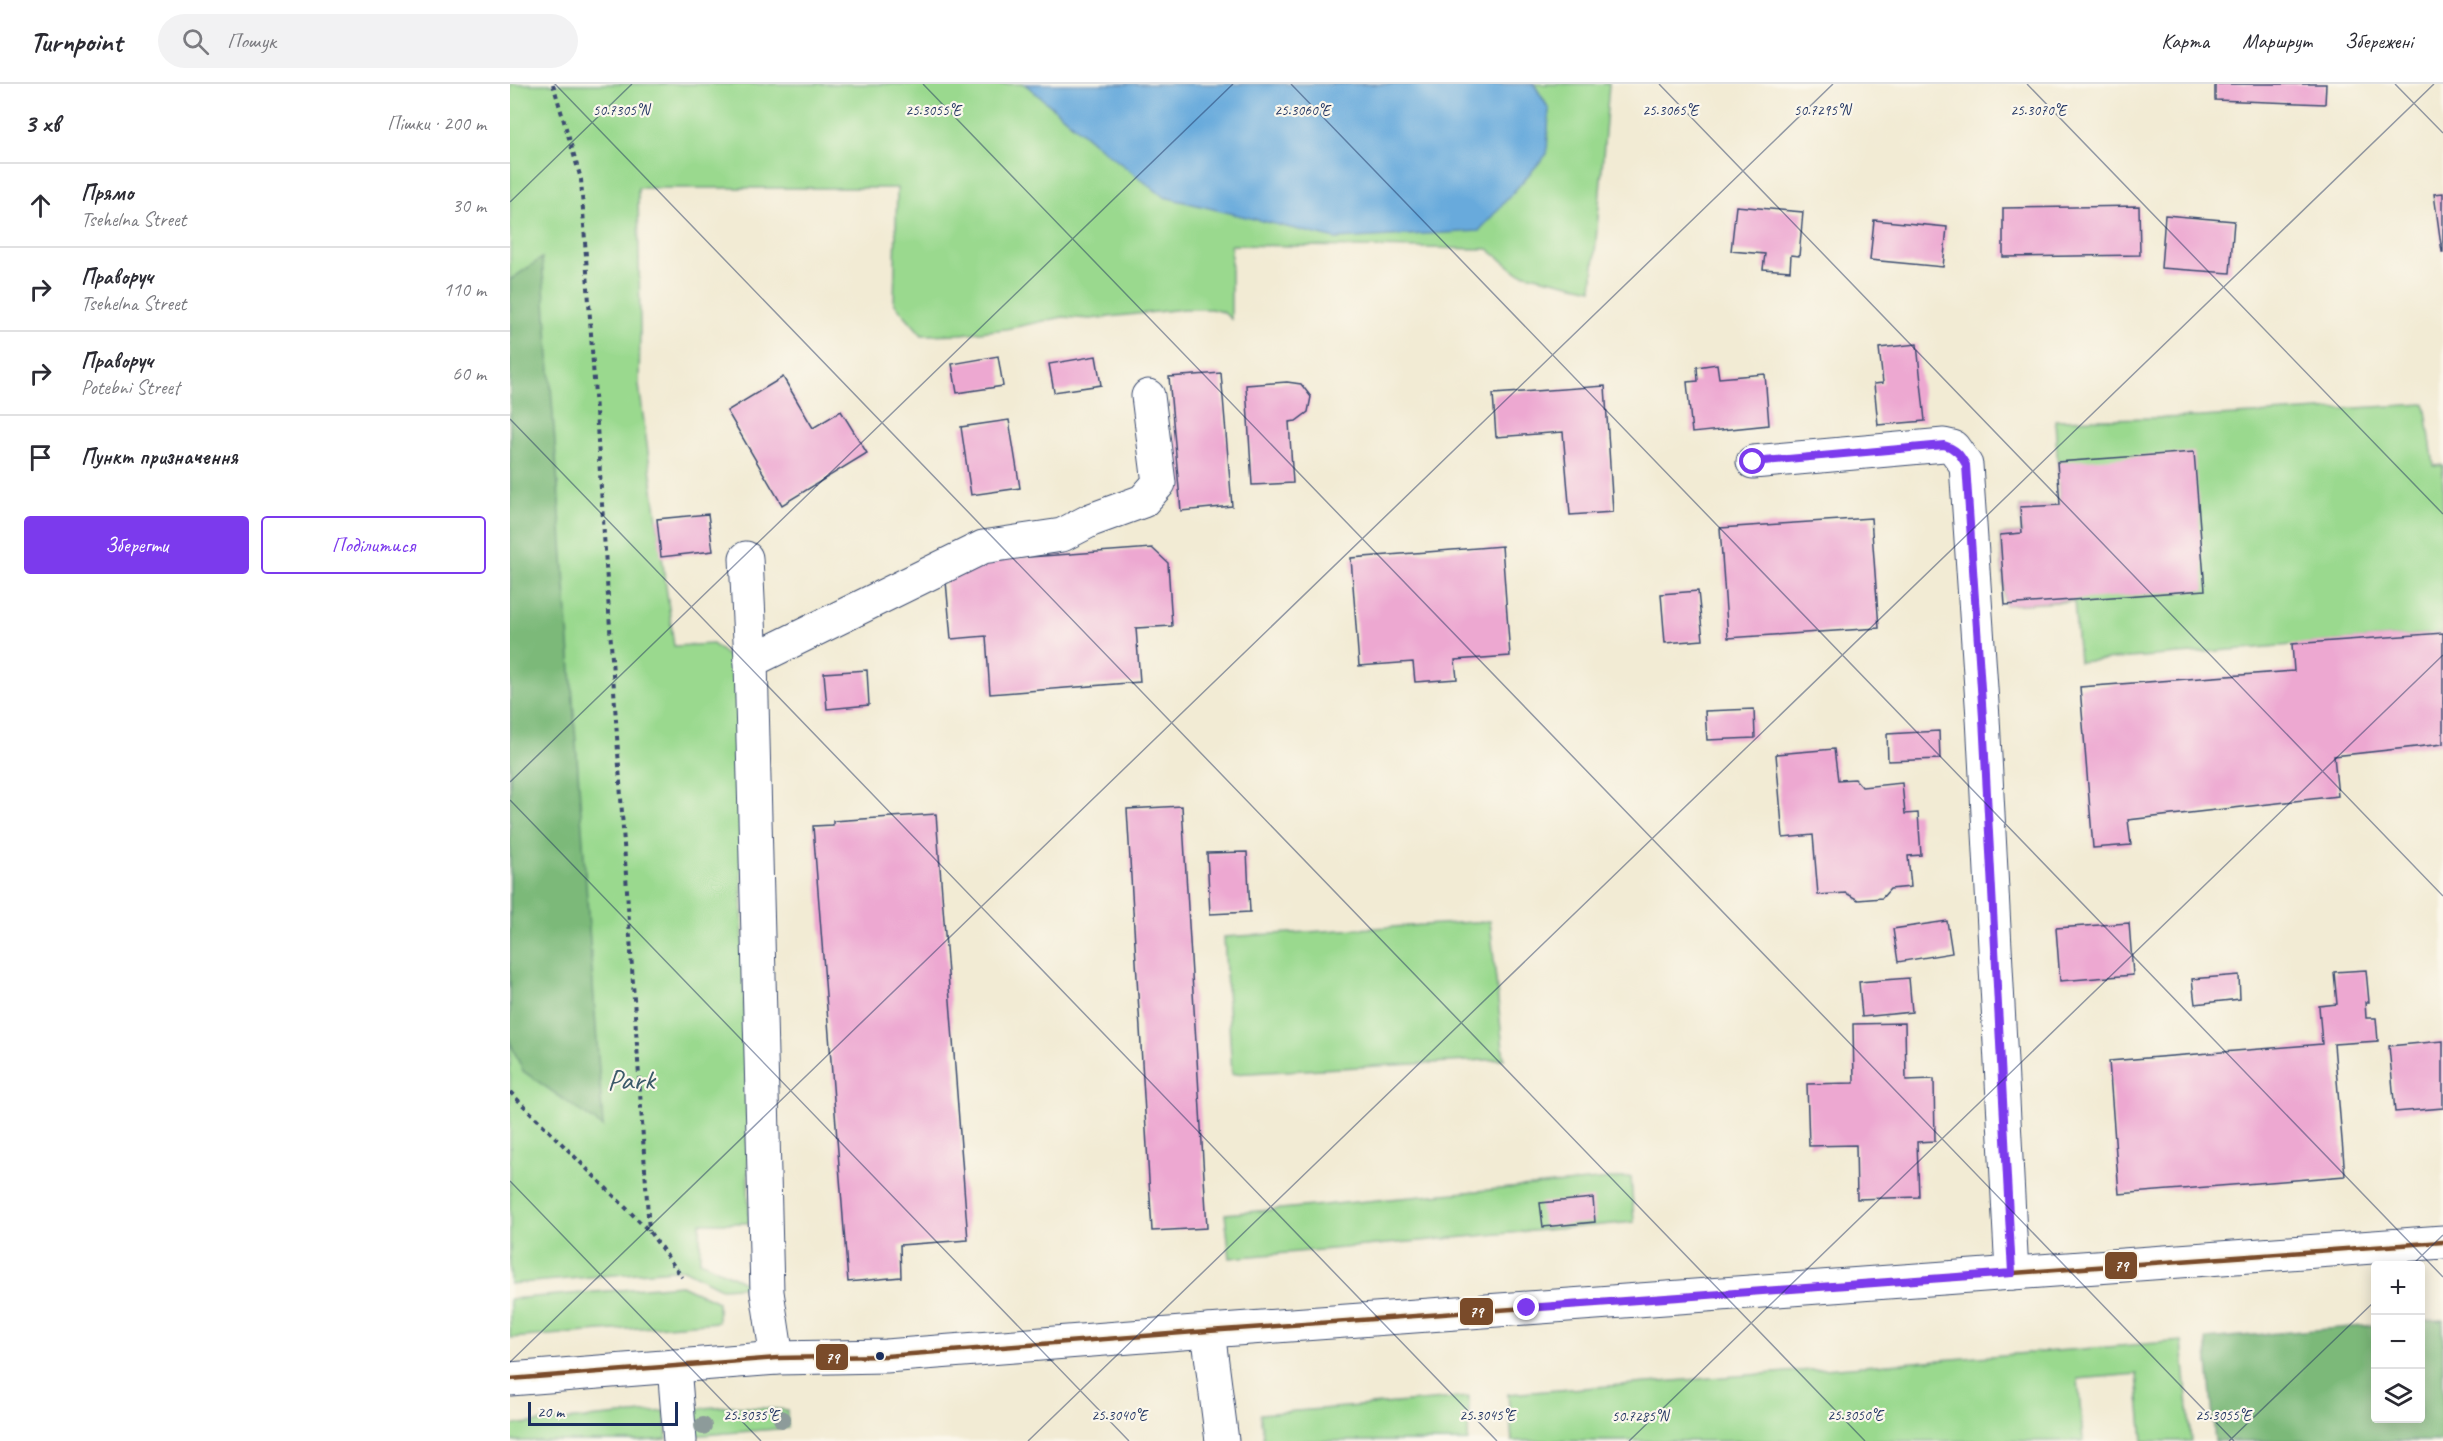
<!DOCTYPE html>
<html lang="uk">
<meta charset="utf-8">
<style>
body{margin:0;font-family:Caveat,sans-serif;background:#f2f2f3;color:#2b2b33}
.controls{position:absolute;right:18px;bottom:18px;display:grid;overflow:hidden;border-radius:6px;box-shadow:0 3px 15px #0003}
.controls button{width:54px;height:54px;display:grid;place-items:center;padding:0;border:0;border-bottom:2px solid #e1e1e2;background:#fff;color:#2b2b33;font:30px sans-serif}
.scale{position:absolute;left:18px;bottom:15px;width:150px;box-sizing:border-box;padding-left:6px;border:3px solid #1b2f5e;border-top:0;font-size:16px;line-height:21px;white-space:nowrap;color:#1b2f5e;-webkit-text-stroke:4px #fbf7ec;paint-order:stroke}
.stop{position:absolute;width:18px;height:18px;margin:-14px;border:4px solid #7c3aed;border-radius:50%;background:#fff}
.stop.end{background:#7c3aed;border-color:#fff;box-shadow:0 2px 6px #0008}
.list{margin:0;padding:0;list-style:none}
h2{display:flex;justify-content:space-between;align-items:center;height:78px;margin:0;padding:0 24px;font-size:26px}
h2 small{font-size:20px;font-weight:400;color:#7c7c81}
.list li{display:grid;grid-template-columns:39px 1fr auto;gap:18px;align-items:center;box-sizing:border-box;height:84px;padding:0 24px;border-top:2px solid #e1e1e2}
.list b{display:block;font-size:22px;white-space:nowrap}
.list p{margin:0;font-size:20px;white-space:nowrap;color:#7c7c81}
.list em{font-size:20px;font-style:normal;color:#7c7c81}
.actions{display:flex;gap:12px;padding:18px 24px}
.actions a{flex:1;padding:14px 0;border:2px solid #7c3aed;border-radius:6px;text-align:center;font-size:21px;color:#7c3aed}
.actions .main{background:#7c3aed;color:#fff}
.icon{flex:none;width:33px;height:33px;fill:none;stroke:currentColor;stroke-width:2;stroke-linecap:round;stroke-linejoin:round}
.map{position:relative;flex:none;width:1933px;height:1357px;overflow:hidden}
header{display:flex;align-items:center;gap:36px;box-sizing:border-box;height:84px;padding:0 30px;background:#fff;border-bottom:2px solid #e1e1e2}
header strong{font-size:28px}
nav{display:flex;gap:33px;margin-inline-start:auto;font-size:21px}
.search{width:420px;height:54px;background:#f2f2f3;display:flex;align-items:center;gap:15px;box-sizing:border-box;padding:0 21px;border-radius:33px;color:#7c7c81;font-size:22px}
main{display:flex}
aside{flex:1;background:#fff}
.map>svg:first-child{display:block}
.green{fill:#9ad98e;stroke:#5a8476;stroke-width:1.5}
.forest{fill:#7bb979;stroke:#4b746c;stroke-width:1.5}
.water{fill:#68aadc;stroke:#426c9d;stroke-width:1.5}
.building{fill:#eda8d1}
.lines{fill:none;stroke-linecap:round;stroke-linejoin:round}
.minor-casing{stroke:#3b4b70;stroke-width:35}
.path{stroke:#3b4b70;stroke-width:4;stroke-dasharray:4.5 4.5;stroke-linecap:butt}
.minor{stroke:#fff;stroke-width:33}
.bus-1-casing{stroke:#fbf7ec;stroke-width:9}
.bus-1{stroke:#7a4b2a;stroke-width:4.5}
.tree{fill:#8d9b9a}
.route{stroke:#7c3aed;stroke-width:8}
.ticks{fill:none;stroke:#1b2f5e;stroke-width:1.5;stroke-opacity:0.45}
.bus-dot{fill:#1b2f5e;stroke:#fbf7ec;stroke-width:2}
.labels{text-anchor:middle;stroke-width:4.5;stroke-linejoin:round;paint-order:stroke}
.park-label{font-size:30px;fill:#3b5a6a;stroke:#fbf7ec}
.ticks-label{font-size:15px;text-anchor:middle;fill:#1b2f5e;stroke:#fbf7ec;stroke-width:4.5;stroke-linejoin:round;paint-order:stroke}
.line-badge{stroke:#fbf7ec;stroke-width:2}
.badge-label{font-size:16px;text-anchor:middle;font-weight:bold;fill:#fff}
</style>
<header>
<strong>Turnpoint</strong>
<div class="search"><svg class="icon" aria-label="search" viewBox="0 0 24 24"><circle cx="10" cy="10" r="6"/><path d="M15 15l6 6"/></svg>Пошук</div>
<nav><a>Карта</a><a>Маршрут</a><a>Збережені</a></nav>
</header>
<main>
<aside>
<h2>3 хв<small>Пішки · 200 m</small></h2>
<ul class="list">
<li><svg class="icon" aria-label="ahead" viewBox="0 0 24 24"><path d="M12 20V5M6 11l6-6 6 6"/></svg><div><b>Прямо</b><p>Tsehelna Street</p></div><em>30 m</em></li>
<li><svg class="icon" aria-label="right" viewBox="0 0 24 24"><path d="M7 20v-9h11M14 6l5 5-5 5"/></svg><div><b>Праворуч</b><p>Tsehelna Street</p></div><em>110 m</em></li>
<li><svg class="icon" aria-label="right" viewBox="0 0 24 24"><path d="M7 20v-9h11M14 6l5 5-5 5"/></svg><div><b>Праворуч</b><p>Potebni Street</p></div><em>60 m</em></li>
<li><svg class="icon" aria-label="arrive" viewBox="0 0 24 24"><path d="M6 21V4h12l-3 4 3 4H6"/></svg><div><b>Пункт призначення</b></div></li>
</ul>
<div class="actions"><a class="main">Зберегти</a><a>Поділитися</a></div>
</aside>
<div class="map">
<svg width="1933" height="1357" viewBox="0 0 1933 1357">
<rect width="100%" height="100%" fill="#fbf7ec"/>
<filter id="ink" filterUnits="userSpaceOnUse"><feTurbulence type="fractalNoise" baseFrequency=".0167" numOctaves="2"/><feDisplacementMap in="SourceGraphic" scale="12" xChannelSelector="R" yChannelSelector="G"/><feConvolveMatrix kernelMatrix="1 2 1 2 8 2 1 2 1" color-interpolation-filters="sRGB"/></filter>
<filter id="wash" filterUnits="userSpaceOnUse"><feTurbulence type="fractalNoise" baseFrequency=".008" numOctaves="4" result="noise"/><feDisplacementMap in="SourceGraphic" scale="24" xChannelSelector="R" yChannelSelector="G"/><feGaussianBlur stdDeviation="1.35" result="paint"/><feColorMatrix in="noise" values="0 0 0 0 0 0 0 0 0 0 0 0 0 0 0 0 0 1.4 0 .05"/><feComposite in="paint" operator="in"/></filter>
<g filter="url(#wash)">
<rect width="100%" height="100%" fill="#f2ebd4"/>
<!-- green -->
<g class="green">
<path d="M 0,0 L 515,0 L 588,62 L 1039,25 L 1024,0 L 1099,0 L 1082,205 L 1007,188 L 978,165 L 721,161 L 721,235 L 713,228 L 701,225 L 674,225 L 580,235 L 553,233 L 496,245 L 451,250 L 412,251 L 384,219 L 387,104 L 128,104 L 130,245 L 129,301 L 164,562 L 203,560 L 227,580 L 239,1139 L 190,1139 L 190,1177 L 243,1202 L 211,1204 L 174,1185 L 0,1200 Z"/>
<path d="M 1915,320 L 1924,382 L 1933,381 L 1933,549 L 1569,578 L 1564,517 L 1495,521 L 1490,451 L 1512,449 L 1510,423 L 1550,421 L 1545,336 L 1691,333 Z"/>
<path d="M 980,837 L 994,975 L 722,990 L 714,853 Z"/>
<path d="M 1121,1093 L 1124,1138 L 720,1174 L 715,1130 Z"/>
<path d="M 171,1201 L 208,1218 L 208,1238 L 0,1254 L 0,1215 Z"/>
<path d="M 1672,1257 L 1681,1357 L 1633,1357 L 1627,1290 L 1568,1295 L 1573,1357 L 1002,1357 L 998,1310 Z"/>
<path d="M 959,1313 L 958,1357 L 754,1357 L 750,1330 Z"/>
<path d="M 219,1322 L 277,1326 L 278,1344 L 182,1352 L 180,1325 Z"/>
<path d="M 155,1327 L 157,1355 L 131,1357 L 0,1357 L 0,1341 Z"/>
</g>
<!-- forest -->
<g class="forest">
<path d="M 32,174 L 93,1043 L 13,987 L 0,958 L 0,196 Z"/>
<path d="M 1933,1236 L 1933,1357 L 1705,1357 L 1696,1255 L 1865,1241 L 1866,1334 L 1910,1334 L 1911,1237 Z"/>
</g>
<!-- water -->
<path class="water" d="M 515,0 L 1024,0 L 1039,25 L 1037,70 L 969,147 L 826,155 L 654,113 L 588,62 Z"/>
<g id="blocks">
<!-- building -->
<g class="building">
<path d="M 1705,0 L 1816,0 L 1815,20 L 1705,16 Z"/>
<path d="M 1933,109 L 1933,168 L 1932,168 L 1924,110 Z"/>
<path d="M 1226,122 L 1293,128 L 1289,172 L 1281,171 L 1280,187 L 1253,185 L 1255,170 L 1221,167 Z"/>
<path d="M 1629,122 L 1630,171 L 1493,173 L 1493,124 Z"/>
<path d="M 1655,131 L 1724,137 L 1720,189 L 1651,184 Z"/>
<path d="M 1364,136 L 1437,143 L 1433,183 L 1360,176 Z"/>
<path d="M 1407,260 L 1415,337 L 1368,341 L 1364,300 L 1373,299 L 1369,264 Z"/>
<path d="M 488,272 L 493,302 L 447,309 L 442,280 Z"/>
<path d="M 586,272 L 591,301 L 544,308 L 539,280 Z"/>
<path d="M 1207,280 L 1209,294 L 1255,290 L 1259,341 L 1182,349 L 1177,298 L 1188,297 L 1187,283 Z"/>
<path d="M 711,289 L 722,422 L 671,427 L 659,293 Z"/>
<path d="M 273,293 L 303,344 L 331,327 L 357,369 L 272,421 L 217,327 Z"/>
<path d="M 777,298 L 791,300 L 801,313 L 798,328 L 786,337 L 779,338 L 783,399 L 742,401 L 736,301 Z"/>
<path d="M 1095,302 L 1103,428 L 1060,431 L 1053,348 L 986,353 L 983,310 Z"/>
<path d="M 499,336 L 510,404 L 461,411 L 451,343 Z"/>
<path d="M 1684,368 L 1695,506 L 1495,521 L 1490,451 L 1512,449 L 1510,423 L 1550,421 L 1547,378 Z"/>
<path d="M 198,430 L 203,467 L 151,473 L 147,435 Z"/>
<path d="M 1361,434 L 1369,544 L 1218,554 L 1210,444 Z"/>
<path d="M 992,462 L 1000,572 L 945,576 L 947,595 L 905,598 L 903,578 L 849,582 L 841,474 Z"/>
<path d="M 642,464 L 658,479 L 662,542 L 626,544 L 630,598 L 480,610 L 476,552 L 441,555 L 436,497 L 451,478 Z"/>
<path d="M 1188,507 L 1193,556 L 1155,559 L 1151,510 Z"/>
<path d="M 1933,549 L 1933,660 L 1824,672 L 1828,712 L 1618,736 L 1621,761 L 1583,764 L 1570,603 L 1784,587 L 1782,560 Z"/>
<path d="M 357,586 L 359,621 L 317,625 L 314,589 Z"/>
<path d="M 1244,625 L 1245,654 L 1197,656 L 1195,627 Z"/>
<path d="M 1429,647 L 1430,675 L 1378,677 L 1377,650 Z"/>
<path d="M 1324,665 L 1328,696 L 1345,695 L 1352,703 L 1392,699 L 1395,730 L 1408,729 L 1411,771 L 1398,772 L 1401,803 L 1380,805 L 1372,814 L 1348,816 L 1336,809 L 1308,811 L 1303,751 L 1273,754 L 1266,670 Z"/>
<path d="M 672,722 L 697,1144 L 642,1147 L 617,725 Z"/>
<path d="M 426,730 L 458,1156 L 390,1161 L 391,1193 L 338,1198 L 303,742 L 323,741 L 323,737 Z"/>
<path d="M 737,768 L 740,828 L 700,830 L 697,769 Z"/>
<path d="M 1437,837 L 1442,869 L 1388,878 L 1383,845 Z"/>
<path d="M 1619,839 L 1623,891 L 1550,897 L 1546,844 Z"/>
<path d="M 1856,886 L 1859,918 L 1855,918 L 1856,934 L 1866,934 L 1868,957 L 1824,960 L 1835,1092 L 1609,1110 L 1599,977 L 1812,960 L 1809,922 L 1827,920 L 1824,888 Z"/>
<path d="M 1729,891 L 1730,915 L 1685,920 L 1682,895 Z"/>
<path d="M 1399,894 L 1402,928 L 1352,933 L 1349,898 Z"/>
<path d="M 1395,939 L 1396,996 L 1424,995 L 1425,1057 L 1407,1058 L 1409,1113 L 1347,1115 L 1346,1061 L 1299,1062 L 1297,1000 L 1344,999 L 1343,940 Z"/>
<path d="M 1933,957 L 1933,1024 L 1885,1028 L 1879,962 Z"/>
<path d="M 1083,1114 L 1085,1138 L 1033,1143 L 1030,1119 Z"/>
</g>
</g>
</g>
<g filter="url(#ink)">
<use href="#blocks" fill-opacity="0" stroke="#3b4b70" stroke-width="1.5"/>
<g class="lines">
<defs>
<g id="minor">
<path d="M 1243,378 L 1434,361 L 1443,363 L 1456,381 L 1473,634 L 1502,1189"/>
<path d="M 236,474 L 241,577 L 257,1208 L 267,1274"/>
<path d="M 241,577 L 473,463 L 552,451 L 581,436 L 633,417 L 649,399 L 638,312"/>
<path d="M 698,1247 L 712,1357"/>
<path d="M 164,1282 L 170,1357"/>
<path d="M 0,1295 L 267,1274 L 376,1272 L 698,1247 L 1933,1158"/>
</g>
</defs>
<!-- minor casing -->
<use href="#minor" class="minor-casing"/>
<!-- path -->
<g class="path">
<path d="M 43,0 L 71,95 L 139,1147"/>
<path d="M 0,1008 L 139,1147 L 172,1193"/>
</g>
<!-- minor -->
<use href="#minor" class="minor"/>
<defs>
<path id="bus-1" d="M 0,1295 L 267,1274 L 376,1272 L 698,1247 L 1933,1158"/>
</defs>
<!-- bus-1 casing -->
<use href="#bus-1" class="bus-1-casing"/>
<!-- bus-1 -->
<use href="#bus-1" class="bus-1"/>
</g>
<!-- trees -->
<g class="tree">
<circle cx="272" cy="1335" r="9"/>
<circle cx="193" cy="1342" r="9"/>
</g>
</g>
<g class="lines" filter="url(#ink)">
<!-- route -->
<path class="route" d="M 1017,1224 L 1502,1189 L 1473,634 L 1456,381 C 1450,370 1445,364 1434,361 L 1243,378"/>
</g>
<!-- ticks -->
<path class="ticks" d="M 45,0 L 1355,1357M 413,0 L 1724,1357M 781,0 L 1933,1193M 1149,0 L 1933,812M 1517,0 L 1933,430M 1885,0 L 1933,49M 0,118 L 122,0M 0,335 L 987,1357M 0,698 L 723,0M 0,716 L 619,1357M 0,1097 L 251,1357M 1901,1182 L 1933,1151M 0,1278 L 1323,0M 518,1357 L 1924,0M 1119,1357 L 1933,571M 1719,1357 L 1866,1216"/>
<!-- markers -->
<circle class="bus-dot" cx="370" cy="1272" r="5"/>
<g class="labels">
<!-- park labels -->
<g class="park-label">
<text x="121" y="1005">Park</text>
</g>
</g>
<g class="ticks-label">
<text x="111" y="31">50.7305°N</text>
<text x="1312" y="31">50.7295°N</text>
<text x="423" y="31">25.3055°E</text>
<text x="792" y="31">25.3060°E</text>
<text x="1160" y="31">25.3065°E</text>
<text x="1528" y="31">25.3070°E</text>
<text x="241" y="1336">25.3035°E</text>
<text x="609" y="1336">25.3040°E</text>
<text x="977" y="1336">25.3045°E</text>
<text x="1345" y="1336">25.3050°E</text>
<text x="1713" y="1336">25.3055°E</text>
<text x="1130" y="1337">50.7285°N</text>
</g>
<g class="line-badge">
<rect x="1594" y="1167" width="34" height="29" rx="6" fill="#7a4b2a"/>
<rect x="949" y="1213" width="35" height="29" rx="6" fill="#7a4b2a"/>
<rect x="305" y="1259" width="34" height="28" rx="6" fill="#7a4b2a"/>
</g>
<g class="badge-label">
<text x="1611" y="1187">79</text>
<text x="966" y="1233">79</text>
<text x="322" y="1279">79</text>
</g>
</svg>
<div class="controls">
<button>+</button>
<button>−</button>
<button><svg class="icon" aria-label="layers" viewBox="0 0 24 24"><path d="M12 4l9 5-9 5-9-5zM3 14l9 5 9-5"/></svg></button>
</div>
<div class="scale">20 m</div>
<div class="stop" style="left:1243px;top:378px"></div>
<div class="stop end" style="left:1017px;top:1224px"></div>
</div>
</main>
